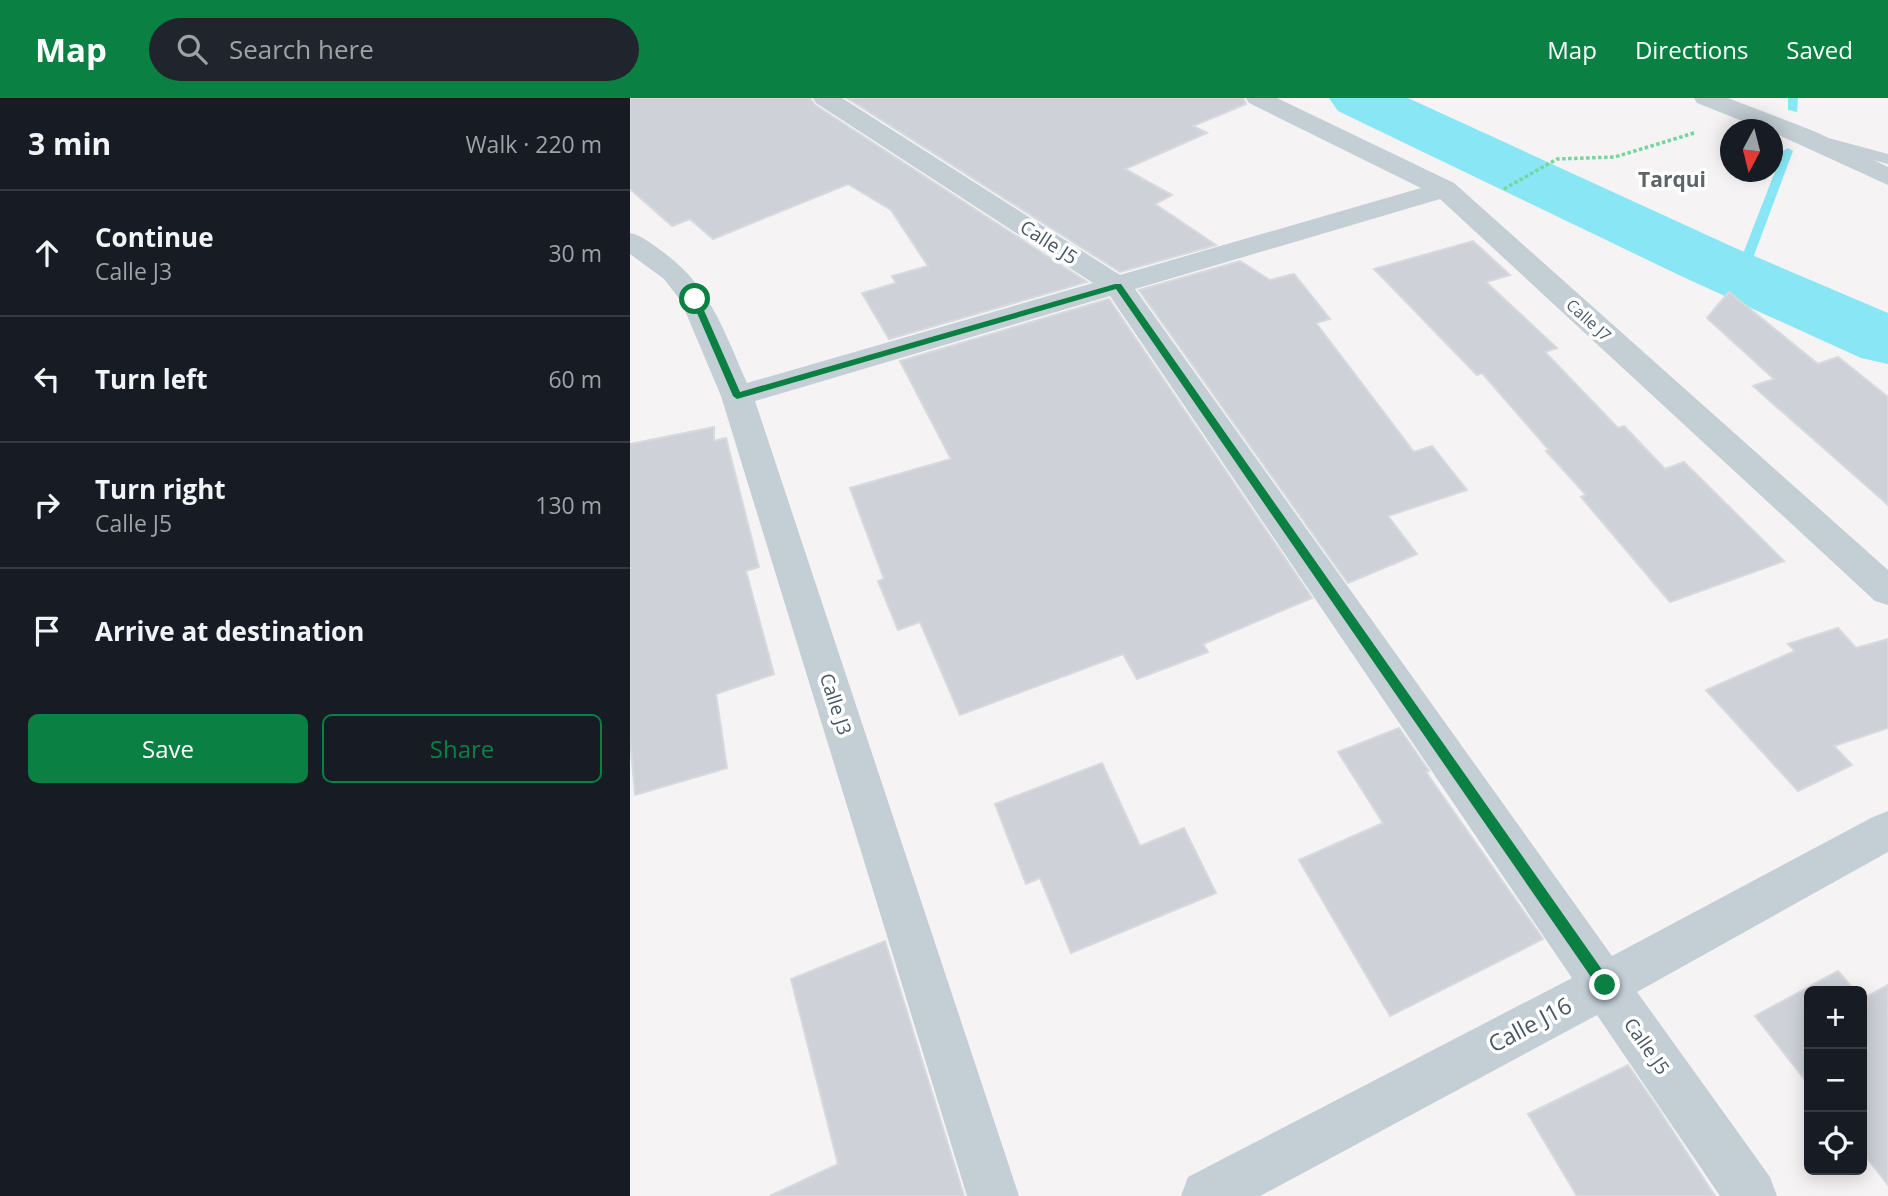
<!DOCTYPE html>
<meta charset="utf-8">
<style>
body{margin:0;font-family:"Open Sans",sans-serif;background:#20242c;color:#f1f3f6}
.controls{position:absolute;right:21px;bottom:21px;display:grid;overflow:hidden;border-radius:10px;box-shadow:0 4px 18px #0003}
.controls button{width:63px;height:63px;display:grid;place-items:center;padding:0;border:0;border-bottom:2px solid #363941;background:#171b24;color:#f1f3f6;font:35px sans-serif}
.compass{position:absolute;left:1090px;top:21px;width:63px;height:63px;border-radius:50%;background:#171b24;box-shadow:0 4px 18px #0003;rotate:187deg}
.stop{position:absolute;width:21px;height:21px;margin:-16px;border:5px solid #0b8043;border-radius:50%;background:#fff}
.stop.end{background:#0b8043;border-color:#fff;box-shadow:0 2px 7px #0008}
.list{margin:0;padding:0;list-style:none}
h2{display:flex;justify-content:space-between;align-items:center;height:91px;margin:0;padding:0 28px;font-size:30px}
h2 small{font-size:23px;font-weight:400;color:#9ea1a6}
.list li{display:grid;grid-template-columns:46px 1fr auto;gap:21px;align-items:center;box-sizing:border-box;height:126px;padding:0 28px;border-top:2px solid #363941}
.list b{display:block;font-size:26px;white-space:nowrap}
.list p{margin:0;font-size:23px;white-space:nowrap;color:#9ea1a6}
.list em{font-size:23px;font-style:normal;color:#9ea1a6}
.actions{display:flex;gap:14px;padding:21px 28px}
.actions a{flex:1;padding:16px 0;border:2px solid #0b8043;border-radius:10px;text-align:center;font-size:24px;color:#0b8043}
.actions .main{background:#0b8043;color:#fff}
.icon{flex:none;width:38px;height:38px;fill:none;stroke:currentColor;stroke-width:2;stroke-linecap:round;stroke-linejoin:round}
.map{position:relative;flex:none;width:1258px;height:1098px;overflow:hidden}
header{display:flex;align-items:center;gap:42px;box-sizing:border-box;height:98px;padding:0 35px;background:#0b8043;color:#fff}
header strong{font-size:33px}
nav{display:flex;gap:38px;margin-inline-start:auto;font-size:24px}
.search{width:490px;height:63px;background:#20242c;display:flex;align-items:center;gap:18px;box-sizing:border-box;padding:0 24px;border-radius:38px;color:#9ea1a6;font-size:26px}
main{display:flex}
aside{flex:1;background:#171b24}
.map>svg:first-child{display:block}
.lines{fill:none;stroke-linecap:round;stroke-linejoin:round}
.stream{fill:#89e7f5;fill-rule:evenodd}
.river{fill:#89e7f5;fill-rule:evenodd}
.building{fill:#ced2d8;stroke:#d6d9de;stroke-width:2}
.path{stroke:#73d69d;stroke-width:3.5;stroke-dasharray:3.5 2.5;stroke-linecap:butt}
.service{fill:#c3ced5;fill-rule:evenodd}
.minor{fill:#c3ced5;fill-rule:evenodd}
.route{fill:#0b8043}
.labels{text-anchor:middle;stroke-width:7;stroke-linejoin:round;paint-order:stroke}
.far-street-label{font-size:16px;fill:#485862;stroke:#fff}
.street-label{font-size:19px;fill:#485862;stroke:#fff}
.far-district-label{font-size:21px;font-weight:bold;fill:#5e6468;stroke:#fff}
.near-street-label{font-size:23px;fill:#485862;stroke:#fff}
</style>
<header>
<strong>Map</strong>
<div class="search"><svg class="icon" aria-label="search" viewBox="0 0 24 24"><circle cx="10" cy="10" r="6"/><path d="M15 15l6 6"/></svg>Search here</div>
<nav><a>Map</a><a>Directions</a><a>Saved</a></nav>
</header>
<main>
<aside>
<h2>3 min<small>Walk · 220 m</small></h2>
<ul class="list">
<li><svg class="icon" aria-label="ahead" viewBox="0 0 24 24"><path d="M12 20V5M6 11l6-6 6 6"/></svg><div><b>Continue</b><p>Calle J3</p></div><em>30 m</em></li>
<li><svg class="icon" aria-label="left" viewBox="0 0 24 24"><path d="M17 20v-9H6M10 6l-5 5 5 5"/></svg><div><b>Turn left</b></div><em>60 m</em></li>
<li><svg class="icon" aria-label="right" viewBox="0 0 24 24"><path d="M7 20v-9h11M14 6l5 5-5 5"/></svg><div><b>Turn right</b><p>Calle J5</p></div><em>130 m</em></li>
<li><svg class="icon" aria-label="arrive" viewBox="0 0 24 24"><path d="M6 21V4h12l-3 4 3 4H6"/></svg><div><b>Arrive at destination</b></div></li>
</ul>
<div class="actions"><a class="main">Save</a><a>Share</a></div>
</aside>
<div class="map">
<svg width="1258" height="1098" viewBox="0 0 1258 1098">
<rect width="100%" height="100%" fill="#f5f3f3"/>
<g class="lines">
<!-- stream -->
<g class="stream">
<path d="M 1158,0 L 1168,0 L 1167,14 L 1158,12 Z"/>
<path d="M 1158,50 L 1163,53 L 1116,179 L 1114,181 L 1106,181 L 1104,179 L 1153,53 Z"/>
</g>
<!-- river -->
<path class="river" d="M 699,0 L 778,0 L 1103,149 L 1258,215 L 1258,266 L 1231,260 L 1053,179 L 708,13 Z"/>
</g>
<!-- building -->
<g class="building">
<path d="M 0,0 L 180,0 L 185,7 L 457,184 L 259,241 L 232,195 L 266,185 L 262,178 L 298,168 L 261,112 L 218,86 L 83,141 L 60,121 L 42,128 L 0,91 Z"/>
<path d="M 217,0 L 613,0 L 616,6 L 563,28 L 577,35 L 495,71 L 542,97 L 525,106 L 586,147 L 490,174 Z"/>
<path d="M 843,143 L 880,177 L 856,184 L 927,250 L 915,254 L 988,330 L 994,328 L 1035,371 L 1054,364 L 1154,463 L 1040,504 L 951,399 L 956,397 L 916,353 L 919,352 L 852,275 L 847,277 L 744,171 Z"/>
<path d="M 610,163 L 640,182 L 664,176 L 700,221 L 686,225 L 784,354 L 802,348 L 837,392 L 758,418 L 787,456 L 718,485 L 509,192 Z"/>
<path d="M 1099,194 L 1188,266 L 1208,259 L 1258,299 L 1258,407 L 1123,288 L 1144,281 L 1077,220 Z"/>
<path d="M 479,201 L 682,500 L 573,546 L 578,554 L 507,581 L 493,556 L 330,617 L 290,524 L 268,532 L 248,483 L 254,481 L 220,390 L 321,361 L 270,263 Z"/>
<path d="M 84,329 L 84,343 L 96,340 L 129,469 L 116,473 L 144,576 L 86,596 L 97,670 L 5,697 L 0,640 L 0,346 Z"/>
<path d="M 1208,530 L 1226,550 L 1258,541 L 1258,630 L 1204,648 L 1222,667 L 1168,693 L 1076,592 L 1165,553 L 1158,546 Z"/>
<path d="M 769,630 L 799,673 L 796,674 L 913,841 L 760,918 L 669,762 L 753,725 L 708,654 Z"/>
<path d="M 472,665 L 510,748 L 554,730 L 586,795 L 441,855 L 410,780 L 396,786 L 365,706 Z"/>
<path d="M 255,843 L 334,1098 L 140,1098 L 208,1066 L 161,881 Z"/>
<path d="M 1208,873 L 1225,893 L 1179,893 L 1179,987 L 1125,918 Z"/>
<path d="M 1258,887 L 1258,1087 L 1232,1054 L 1232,901 Z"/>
<path d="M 998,967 L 1025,1006 L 1085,1098 L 947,1098 L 898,1016 Z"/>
</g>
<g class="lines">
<!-- path -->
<path class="path" d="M 874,91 L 927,61 L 985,59 L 1064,35"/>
<!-- service -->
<path class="service" d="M 1191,38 L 1258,56 L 1258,66 L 1185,46 L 1183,43 L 1185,40 Z"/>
<!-- minor -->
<g class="minor">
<path d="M 183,0 L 212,0 L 490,177 L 791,90 L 619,5 L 616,0 L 647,0 L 824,85 L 1258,472 L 1258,507 L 1245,503 L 810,101 L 505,191 L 982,858 L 1243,719 L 1258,713 L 1258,754 L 1007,894 L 1140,1079 L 1147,1098 L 1090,1098 L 967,917 L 630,1098 L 551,1098 L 558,1079 L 942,880 L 480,198 L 125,303 L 389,1098 L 337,1098 L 91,298 L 51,203 L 34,181 L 0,156 L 0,135 C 13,138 22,146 33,154 C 80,188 94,233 117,285 L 463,185 L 186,5 Z"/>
<path d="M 1064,0 L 1098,0 L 1186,34 L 1258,69 L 1258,87 L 1142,34 L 1142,32 L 1135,32 L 1067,5 Z"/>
</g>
</g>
<!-- route -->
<path class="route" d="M 485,186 L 491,186 L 980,883 L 980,892 L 970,892 L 486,191 L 107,301 L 103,298 L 61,201 L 65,198 L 69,201 L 110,294 Z"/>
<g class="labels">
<!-- far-street labels -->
<g class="far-street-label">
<text transform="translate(959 222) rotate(42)" y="6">Calle J7</text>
</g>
<!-- street labels -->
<g class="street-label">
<text transform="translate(419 144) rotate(33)" y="7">Calle J5</text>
<text transform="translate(206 606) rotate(72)" y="7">Calle J3</text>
<text transform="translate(1017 948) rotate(55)" y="7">Calle J5</text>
</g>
<!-- far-district labels -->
<g class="far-district-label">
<text x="1042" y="89">Tarqui</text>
</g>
<!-- near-street labels -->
<g class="near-street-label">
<text transform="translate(900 927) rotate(-28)" y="8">Calle J16</text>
</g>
</g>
</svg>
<div class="controls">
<button>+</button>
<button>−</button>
<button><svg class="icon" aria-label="locate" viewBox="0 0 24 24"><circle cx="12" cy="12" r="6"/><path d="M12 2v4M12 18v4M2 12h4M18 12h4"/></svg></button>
</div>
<svg class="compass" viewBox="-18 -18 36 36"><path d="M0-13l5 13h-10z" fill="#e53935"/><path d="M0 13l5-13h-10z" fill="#9ea1a6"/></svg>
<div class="stop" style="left:65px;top:201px"></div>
<div class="stop end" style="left:975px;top:887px"></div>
</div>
</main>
